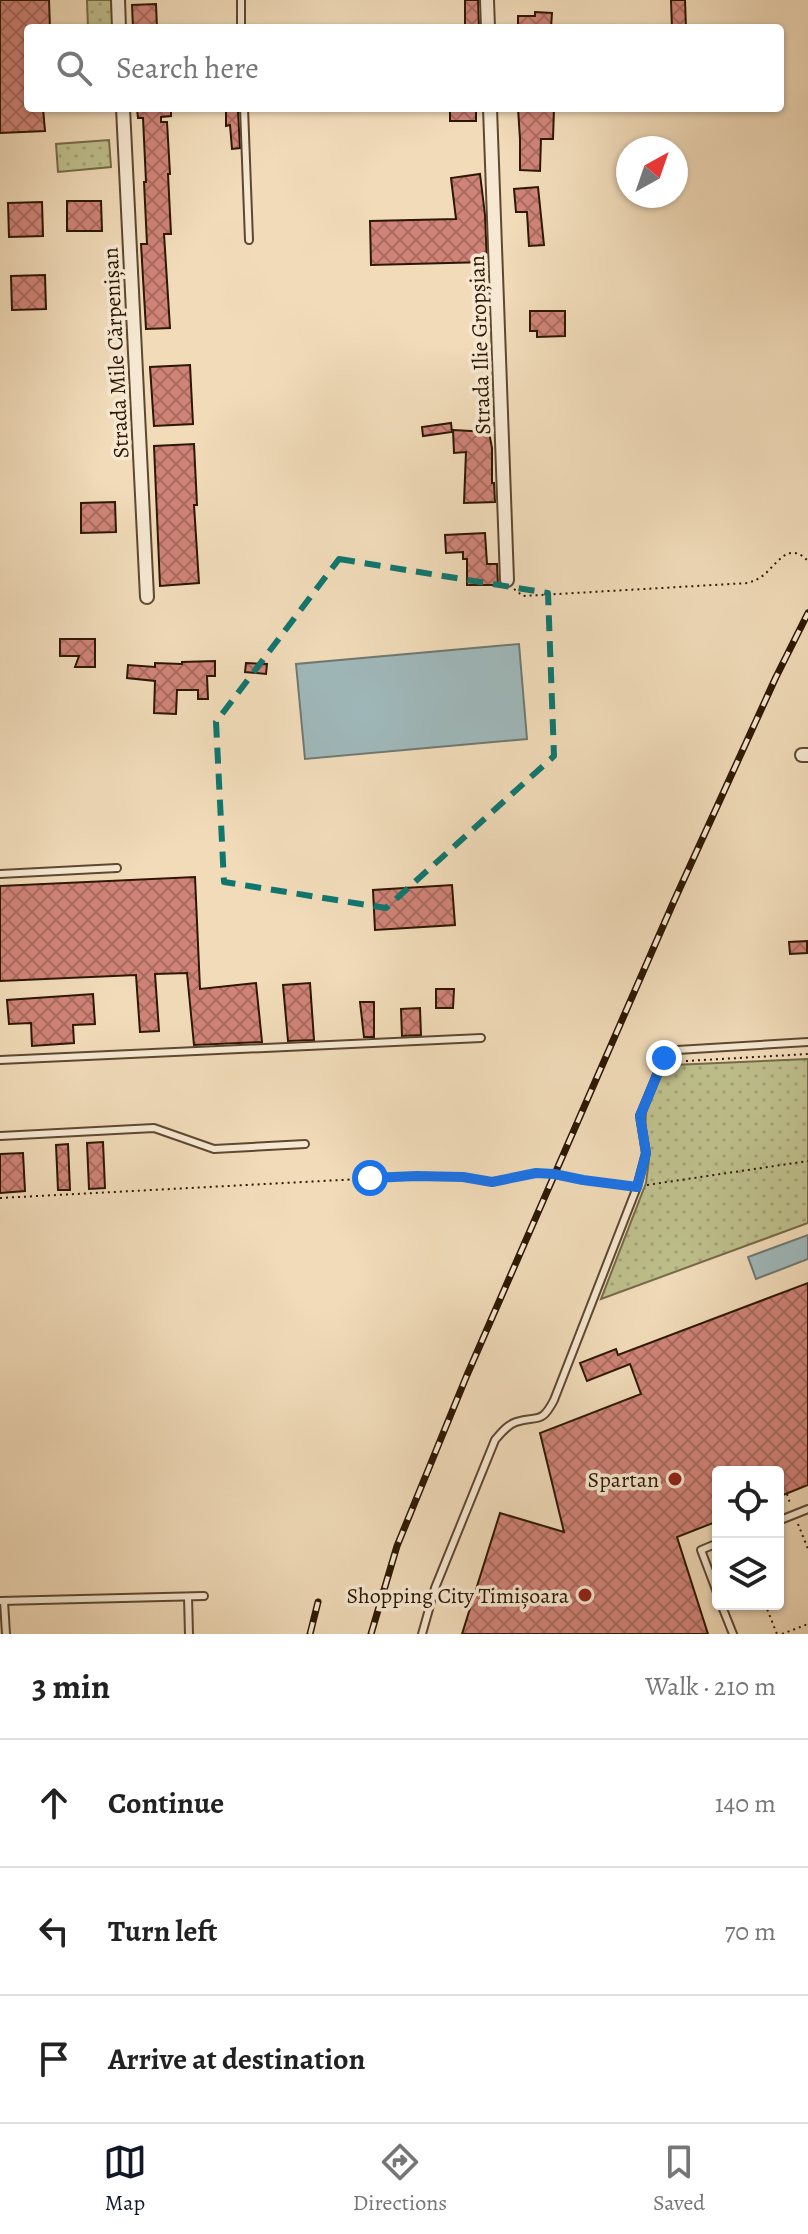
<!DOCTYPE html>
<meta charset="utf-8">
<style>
body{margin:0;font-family:Alegreya,serif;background:#f2f2f2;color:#222}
.controls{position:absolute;right:24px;bottom:24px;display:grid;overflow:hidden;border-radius:8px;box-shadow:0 2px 6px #0004}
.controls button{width:72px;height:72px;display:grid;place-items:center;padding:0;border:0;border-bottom:2px solid #e0e0e0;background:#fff;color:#222;font:40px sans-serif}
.compass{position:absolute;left:616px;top:136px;width:72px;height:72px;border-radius:50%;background:#fff;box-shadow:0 2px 6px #0004;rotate:40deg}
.stop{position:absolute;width:24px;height:24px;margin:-18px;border:6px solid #1a73e8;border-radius:50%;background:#fff}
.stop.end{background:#1a73e8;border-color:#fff;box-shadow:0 2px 8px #0008}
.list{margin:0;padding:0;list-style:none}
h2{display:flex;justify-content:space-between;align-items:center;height:104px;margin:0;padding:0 32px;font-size:34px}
h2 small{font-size:26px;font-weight:400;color:#767676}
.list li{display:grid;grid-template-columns:52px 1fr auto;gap:24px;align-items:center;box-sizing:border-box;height:128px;padding:0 32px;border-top:2px solid #e0e0e0}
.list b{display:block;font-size:30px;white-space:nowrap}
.list em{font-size:26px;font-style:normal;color:#767676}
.icon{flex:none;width:44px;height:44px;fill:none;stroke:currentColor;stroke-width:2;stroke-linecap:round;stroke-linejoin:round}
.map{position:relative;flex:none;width:808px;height:1634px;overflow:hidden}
.search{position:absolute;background:#fff;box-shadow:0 2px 6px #0004;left:24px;right:24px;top:24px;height:88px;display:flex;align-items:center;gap:20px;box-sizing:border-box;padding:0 28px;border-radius:8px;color:#767676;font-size:30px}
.sheet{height:488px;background:#fff}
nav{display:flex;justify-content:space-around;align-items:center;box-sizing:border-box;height:112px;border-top:2px solid #e0e0e0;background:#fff;font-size:22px;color:#767676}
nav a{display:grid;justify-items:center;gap:4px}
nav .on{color:#111827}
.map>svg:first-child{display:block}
.grass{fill:url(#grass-dots);stroke:#766b48;stroke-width:2}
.water{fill:#9fb8ba;stroke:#717871;stroke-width:2}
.building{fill:url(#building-cross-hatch);stroke:#2d1703;stroke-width:2}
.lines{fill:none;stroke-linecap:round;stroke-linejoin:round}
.service-casing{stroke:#5e4830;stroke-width:10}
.minor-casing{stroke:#5e4830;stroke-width:16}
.path{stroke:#2d1703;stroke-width:2;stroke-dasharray:2 4;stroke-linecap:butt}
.service{stroke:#f6e8d2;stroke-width:6}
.minor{stroke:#f6e8d2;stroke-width:12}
.rail-casing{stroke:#2d1703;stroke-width:7}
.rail{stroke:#f6e8d2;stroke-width:4;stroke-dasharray:12;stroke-linecap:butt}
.route{stroke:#1a73e8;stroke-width:10}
.marked{fill:none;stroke:#0f766e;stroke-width:6;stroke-dasharray:16 10;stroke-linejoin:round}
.poi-dot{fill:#8f2418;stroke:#f6e8d2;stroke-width:3}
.labels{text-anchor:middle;stroke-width:7;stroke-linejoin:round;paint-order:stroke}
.street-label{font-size:22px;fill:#2d1703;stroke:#f6e8d2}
.poi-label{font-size:22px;fill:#2d1703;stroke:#f6e8d2;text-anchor:end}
</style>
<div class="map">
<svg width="808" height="1634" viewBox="0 0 808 1634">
<defs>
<pattern id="grass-dots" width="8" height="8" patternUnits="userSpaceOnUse" patternTransform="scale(2)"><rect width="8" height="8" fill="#bebf8c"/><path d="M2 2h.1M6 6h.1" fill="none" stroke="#a4a377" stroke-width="1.8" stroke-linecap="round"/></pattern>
<pattern id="building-cross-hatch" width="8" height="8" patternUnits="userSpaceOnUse" patternTransform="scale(2)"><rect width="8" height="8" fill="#d08478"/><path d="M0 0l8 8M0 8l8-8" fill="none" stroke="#a96b60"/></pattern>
</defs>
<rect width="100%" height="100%" fill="#f1dbb9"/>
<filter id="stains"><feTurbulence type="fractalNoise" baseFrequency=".0025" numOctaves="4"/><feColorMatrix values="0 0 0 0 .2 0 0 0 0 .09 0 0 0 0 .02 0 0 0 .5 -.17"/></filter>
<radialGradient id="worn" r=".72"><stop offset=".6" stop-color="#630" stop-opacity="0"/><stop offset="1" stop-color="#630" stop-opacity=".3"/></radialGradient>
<!-- grass -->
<g class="grass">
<path d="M 87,0 L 111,0 L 113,28 L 88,28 Z"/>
<path d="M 109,140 L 111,167 L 58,172 L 56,144 Z"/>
<path d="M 808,1059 L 808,1223 L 601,1299 L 646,1183 L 649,1159 L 645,1132 L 646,1112 L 661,1074 L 673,1065 Z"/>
</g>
<!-- water -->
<g class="water">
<path d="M 519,644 L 527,739 L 305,759 L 296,664 Z"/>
<path d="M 808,1235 L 808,1259 L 756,1279 L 748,1257 Z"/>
</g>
<!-- building -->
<g class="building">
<path d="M 0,0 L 49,0 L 50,28 L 28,28 L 28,108 L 43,108 L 45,131 L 0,133 Z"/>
<path d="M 465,0 L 478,0 L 479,28 L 465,28 Z"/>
<path d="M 671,0 L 685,0 L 686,28 L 672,28 Z"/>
<path d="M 156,4 L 157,28 L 133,28 L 132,5 Z"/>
<path d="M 535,12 L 552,13 L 551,28 L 518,28 L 518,16 L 535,16 Z"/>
<path d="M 137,108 L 171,108 L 171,116 L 161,117 L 161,122 L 167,122 L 170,174 L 168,174 L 171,234 L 164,234 L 170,328 L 146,329 L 141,244 L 147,244 L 144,182 L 146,182 L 143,118 L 138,118 Z"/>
<rect x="450" y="108" width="26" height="13"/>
<path d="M 518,108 L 554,108 L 553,139 L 541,139 L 540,171 L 520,170 L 520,139 Z"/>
<path d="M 226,111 L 238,111 L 240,148 L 232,149 L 230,125 L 226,126 Z"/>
<path d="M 480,174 L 485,215 L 487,262 L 371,265 L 370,221 L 456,219 L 451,178 Z"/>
<path d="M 538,187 L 544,245 L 529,246 L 527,212 L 516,212 L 514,189 Z"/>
<path d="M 67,201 L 101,201 L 102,231 L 67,231 Z"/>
<path d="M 42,202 L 43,236 L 9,237 L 8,203 Z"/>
<path d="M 45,275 L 46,309 L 12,310 L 11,276 Z"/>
<path d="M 530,311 L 565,311 L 565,336 L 537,337 L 537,331 L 530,331 Z"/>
<path d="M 190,365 L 193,424 L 154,426 L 150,367 Z"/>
<path d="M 451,423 L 452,432 L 423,436 L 422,427 Z"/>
<path d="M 453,430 L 489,432 L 492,448 L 492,483 L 494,483 L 495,502 L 464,503 L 466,452 L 454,453 Z"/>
<path d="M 194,444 L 197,505 L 194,505 L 199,583 L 160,586 L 154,446 Z"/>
<path d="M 115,502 L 116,532 L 81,533 L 81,503 Z"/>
<path d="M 485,533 L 487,564 L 497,564 L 498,585 L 467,585 L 467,559 L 463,559 L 463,552 L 446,553 L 445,535 Z"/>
<path d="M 60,639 L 95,639 L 95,667 L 75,667 L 79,656 L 60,656 Z"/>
<path d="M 215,661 L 215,676 L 207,676 L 208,699 L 198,699 L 198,690 L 177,690 L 176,714 L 154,713 L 155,681 L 127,678 L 128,665 L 155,667 L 155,663 L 182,664 L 182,662 Z"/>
<path d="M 246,663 L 267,664 L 266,674 L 245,672 Z"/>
<path d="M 195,877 L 200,989 L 256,983 L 262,1042 L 194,1045 L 187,973 L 155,974 L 159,1031 L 140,1032 L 136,975 L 0,981 L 0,886 Z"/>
<path d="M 452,885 L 455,925 L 375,930 L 373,890 Z"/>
<path d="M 807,941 L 807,953 L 790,954 L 789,942 Z"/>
<path d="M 310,983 L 314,1040 L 288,1041 L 283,985 Z"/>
<path d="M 436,989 L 454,989 L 453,1008 L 436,1008 Z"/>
<path d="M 93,994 L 95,1024 L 73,1025 L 74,1043 L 32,1046 L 31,1023 L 9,1024 L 7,1000 Z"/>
<path d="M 360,1002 L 374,1002 L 374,1037 L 364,1037 Z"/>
<path d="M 420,1008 L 421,1035 L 402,1036 L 401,1009 Z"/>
<path d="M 103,1142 L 105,1188 L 89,1189 L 87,1143 Z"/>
<path d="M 68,1144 L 70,1190 L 58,1190 L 56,1145 Z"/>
<path d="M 23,1153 L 25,1191 L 0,1193 L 0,1154 Z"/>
<path d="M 808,1283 L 808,1485 L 778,1497 L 778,1472 L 718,1472 L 718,1521 L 677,1537 L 708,1634 L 462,1634 L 500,1513 L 564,1532 L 540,1433 L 641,1394 L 630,1364 L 587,1381 L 580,1363 L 616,1349 L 618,1355 Z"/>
</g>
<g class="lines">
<defs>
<g id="service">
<path d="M 241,0 L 241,28"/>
<path d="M 244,108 L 249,240"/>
<path d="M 0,874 L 117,868"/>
<path d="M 0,1060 L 481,1038"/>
<path d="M 0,1136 L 154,1128 L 214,1149 L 305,1144"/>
<path d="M 778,1521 L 808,1509"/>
<path d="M 718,1543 L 701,1550 L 718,1595"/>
<path d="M 188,1597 L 189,1634"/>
<path d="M 0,1601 L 204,1596"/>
<path d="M 4,1601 L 6,1634"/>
<path d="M 721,1604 L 733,1634"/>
<path d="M 422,1634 L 435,1588 L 495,1440 C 501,1433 507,1425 516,1422 C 538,1415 541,1425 554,1400 L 637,1187 L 646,1153 L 640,1116 L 664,1058 L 677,1050 L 808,1042"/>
</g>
<g id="minor">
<path d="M 118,0 L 119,28"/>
<path d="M 487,0 L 488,28"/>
<path d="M 123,108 L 147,597"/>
<path d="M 490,108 L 507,580"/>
<path d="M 802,755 L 808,755"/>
</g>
</defs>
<!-- service casing -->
<use href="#service" class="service-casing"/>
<!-- minor casing -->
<use href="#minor" class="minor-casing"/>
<!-- path -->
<g class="path">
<path d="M 514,589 L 523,596 L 748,583 C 753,581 757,580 761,577 C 776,567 787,539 808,561"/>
<path d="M 686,1061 L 808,1054"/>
<path d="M 647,1185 L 808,1161"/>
<path d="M 0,1198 L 417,1176 L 463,1177 L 492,1182 L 536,1173 L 554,1174 L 583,1180 L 629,1186"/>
<path d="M 787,1494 L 790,1503"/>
<path d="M 798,1524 L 808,1549"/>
<path d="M 765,1604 L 777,1634"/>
<path d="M 782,1634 L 808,1624"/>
</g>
<!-- service -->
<use href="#service" class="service"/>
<!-- minor -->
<use href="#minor" class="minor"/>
<defs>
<g id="rail">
<path d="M 310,1634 L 318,1602"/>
<path d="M 371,1634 L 397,1546 L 467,1375 L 674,901 L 776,677 L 808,613"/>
</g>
</defs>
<!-- rail casing -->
<use href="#rail" class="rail-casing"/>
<!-- rail -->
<use href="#rail" class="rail"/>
</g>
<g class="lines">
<!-- route -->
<path class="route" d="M 370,1178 L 417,1176 L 463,1177 L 492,1182 L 536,1173 L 554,1174 L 583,1180 L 637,1187 L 646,1153 L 640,1116 L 664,1058"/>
</g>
<!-- marked area -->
<path class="marked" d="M 339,559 L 548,593 L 554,756 L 386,908 L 224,882 L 216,722 Z"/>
<!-- markers -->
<g class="poi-dot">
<circle cx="675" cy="1479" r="8"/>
<circle cx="585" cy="1595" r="8"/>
</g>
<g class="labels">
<!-- street labels -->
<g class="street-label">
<text transform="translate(479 345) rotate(-92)" y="8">Strada Ilie Gropșian</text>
<text transform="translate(115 353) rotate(-93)" y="8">Strada Mile Cărpenișan</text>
</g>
<!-- poi labels -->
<g class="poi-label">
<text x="659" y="1487">Spartan</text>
<text x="569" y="1603">Shopping City Timișoara</text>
</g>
</g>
<rect width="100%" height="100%" filter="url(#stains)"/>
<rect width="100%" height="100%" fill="url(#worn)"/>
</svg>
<div class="controls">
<button><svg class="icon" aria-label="locate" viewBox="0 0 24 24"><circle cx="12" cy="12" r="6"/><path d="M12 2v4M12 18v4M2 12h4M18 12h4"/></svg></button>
<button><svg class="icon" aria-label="layers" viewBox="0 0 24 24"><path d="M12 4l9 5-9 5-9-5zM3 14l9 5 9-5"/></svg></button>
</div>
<svg class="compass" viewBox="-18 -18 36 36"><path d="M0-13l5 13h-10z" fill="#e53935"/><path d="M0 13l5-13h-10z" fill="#767676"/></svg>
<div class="stop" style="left:370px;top:1178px"></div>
<div class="stop end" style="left:664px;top:1058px"></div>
<div class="search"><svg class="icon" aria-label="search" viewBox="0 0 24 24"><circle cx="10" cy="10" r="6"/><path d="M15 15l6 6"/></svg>Search here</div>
</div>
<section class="sheet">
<h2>3 min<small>Walk · 210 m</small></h2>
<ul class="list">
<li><svg class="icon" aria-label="ahead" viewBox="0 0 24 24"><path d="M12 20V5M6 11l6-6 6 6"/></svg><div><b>Continue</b></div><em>140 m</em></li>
<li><svg class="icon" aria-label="left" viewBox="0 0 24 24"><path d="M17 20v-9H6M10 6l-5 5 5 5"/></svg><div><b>Turn left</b></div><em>70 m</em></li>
<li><svg class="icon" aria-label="arrive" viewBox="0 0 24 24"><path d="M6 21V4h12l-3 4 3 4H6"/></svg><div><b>Arrive at destination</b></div></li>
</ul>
</section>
<nav>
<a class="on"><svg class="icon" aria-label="map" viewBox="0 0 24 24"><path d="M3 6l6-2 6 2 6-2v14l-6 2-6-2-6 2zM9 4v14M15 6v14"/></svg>Map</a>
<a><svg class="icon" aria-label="directions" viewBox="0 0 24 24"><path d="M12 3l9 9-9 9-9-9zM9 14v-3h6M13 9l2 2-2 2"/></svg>Directions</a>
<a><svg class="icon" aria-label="saved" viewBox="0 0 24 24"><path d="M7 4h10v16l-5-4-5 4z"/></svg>Saved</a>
</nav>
